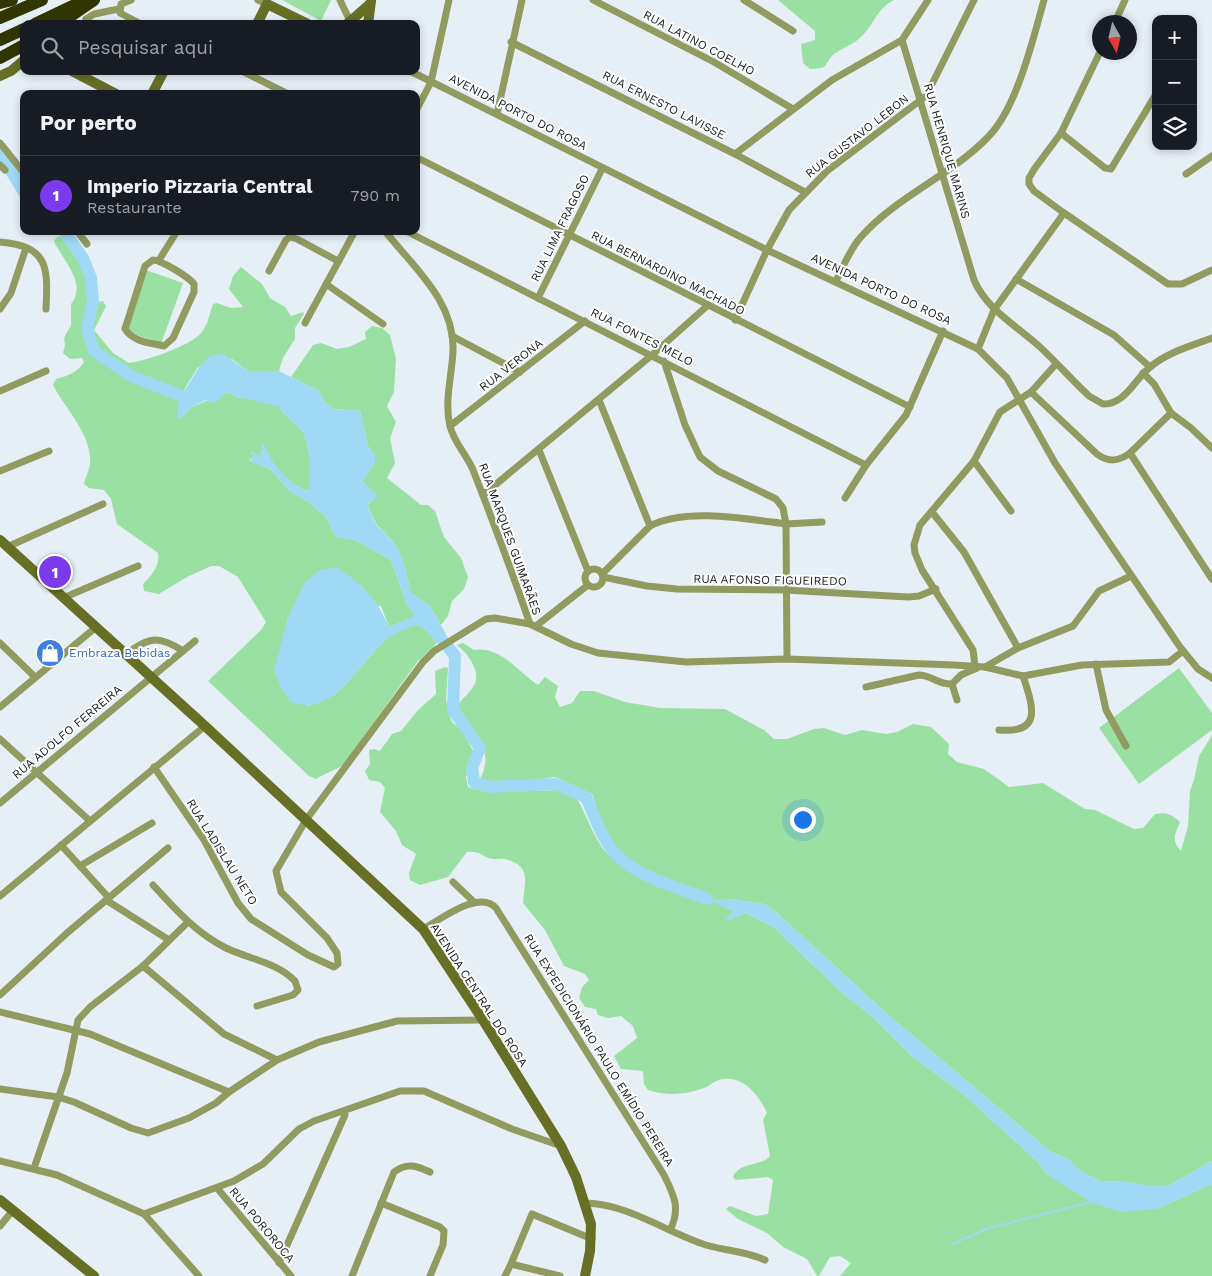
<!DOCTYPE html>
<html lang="pt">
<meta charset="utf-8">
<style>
body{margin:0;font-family:"Work Sans",sans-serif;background:#242831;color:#f1f3f6}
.controls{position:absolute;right:15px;top:15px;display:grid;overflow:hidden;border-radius:10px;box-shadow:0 2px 8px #0003}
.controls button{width:45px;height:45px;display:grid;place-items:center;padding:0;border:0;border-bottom:1px solid #363941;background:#171b24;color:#f1f3f6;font:25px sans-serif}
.compass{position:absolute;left:1092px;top:15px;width:45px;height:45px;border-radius:50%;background:#171b24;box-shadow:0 2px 8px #0003;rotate:172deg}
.you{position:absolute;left:802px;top:819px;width:18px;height:18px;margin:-12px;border:4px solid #fff;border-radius:50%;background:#1a73e8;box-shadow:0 0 0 8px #1a73e833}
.badge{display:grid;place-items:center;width:32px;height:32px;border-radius:50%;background:#7c3aed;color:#fff;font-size:16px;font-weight:700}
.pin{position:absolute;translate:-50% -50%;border:2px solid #fff;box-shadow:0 1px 5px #0006}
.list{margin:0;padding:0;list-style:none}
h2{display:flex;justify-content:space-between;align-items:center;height:65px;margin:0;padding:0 20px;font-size:21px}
h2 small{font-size:16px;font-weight:400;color:#9ea1a6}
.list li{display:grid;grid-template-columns:32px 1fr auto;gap:15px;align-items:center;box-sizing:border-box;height:80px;padding:0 20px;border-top:1px solid #363941}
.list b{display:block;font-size:19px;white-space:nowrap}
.list p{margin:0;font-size:16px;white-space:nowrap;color:#9ea1a6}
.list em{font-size:16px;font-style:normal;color:#9ea1a6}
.icon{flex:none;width:28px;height:28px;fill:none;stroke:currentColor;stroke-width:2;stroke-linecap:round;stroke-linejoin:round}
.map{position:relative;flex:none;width:1212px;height:1276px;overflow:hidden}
.search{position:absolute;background:#171b24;box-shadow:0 2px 8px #0003;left:20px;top:20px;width:400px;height:55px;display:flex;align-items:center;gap:12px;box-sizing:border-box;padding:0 18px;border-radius:10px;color:#9ea1a6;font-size:19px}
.panel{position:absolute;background:#171b24;box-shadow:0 2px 8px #0003;left:20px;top:90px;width:400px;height:145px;border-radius:10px}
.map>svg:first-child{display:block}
.green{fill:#9be0a3}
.water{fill:#9fd9f6}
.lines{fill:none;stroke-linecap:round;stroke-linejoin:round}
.stream{stroke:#9fd9f6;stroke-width:2}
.river{stroke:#9fd9f6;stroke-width:12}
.street{stroke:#919a5f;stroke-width:7}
.secondary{stroke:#676f24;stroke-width:10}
.highway{stroke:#313600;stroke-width:12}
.labels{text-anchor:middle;stroke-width:4;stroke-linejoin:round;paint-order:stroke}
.street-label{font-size:12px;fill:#181a1d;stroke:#fff}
.shop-label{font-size:12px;fill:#366cbe;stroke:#fff;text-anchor:start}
</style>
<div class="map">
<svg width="1212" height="1276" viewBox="0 0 1212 1276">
<rect width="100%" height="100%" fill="#e7eff6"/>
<!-- green -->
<g class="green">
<path d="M 282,0 L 331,0 L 321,21 Z"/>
<path d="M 778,0 L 894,0 C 876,9 875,24 861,37 C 853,45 842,48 834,54 C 822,65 832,68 810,69 L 803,63 L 801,44 L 815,40 L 815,31 Z"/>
<path d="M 58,236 L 66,239 C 84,269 94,286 86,322 L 92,315 L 96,302 L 103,301 L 106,306 L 94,330 L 113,353 L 129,363 C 145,361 190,346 201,333 C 208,325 209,315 213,304 L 217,303 L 231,308 L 243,307 L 229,289 L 233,276 L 241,267 L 262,284 L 270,298 L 285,307 L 291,316 L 303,312 L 304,314 L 295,328 L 295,339 L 283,358 L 279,371 L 248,371 L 232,359 L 198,367 C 189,383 174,400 180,419 L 192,407 L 227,392 L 242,399 L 262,391 L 274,393 L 282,412 L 304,432 L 309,453 L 309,491 C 290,487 269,462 263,443 L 261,457 L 251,452 L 254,457 L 249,460 L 270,469 L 290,491 L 310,503 L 326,517 L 335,536 L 355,540 L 391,560 L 407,605 L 416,616 L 389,627 L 381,606 L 296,605 L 288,618 L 279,655 L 308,706 C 321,701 332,698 342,688 C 360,672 389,623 417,625 C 425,626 432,637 437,643 L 418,661 L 343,765 C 334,771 325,773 316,779 L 309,776 L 208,681 L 261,630 L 266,622 L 238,577 L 219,566 L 211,566 L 187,577 L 159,594 L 144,591 L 143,584 C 152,575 160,566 158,553 L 117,524 L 111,499 L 104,490 L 89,488 L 84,484 C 85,477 89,471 90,465 C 93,435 65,409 53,385 L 56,379 C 67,376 77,373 84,362 L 82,358 L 70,359 L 63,353 L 65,345 L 64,338 L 71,325 L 71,304 C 88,283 62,260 54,241 Z"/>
<path d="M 143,269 L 183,283 L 161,344 L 121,329 Z"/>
<path d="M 372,326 L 382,328 L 390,335 L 396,359 L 394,392 L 387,406 L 396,422 L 390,438 L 395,463 L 387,478 L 421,505 L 428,505 L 435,511 L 444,537 L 461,558 L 468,577 L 464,589 L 452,601 L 448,616 L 441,625 L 429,605 L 411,593 C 407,577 404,558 395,545 C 381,525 375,530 368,504 L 377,496 L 362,481 L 375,463 L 375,456 L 368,446 L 360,411 L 333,409 L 324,401 L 319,391 L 291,377 L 313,345 L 321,343 L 337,349 L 349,347 L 366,339 L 365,332 Z"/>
<path d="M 463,643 L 474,650 C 500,645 518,672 538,685 L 545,677 L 558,686 L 555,697 L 560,707 L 572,703 L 580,691 L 594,691 L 625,702 L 660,708 L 725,709 L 764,730 L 774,739 L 787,739 L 814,729 L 824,728 L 845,735 L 862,730 L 886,734 L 897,732 L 913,724 L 931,727 L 949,744 L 948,754 L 957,762 L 984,769 L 1009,787 L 1043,783 L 1085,809 L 1095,810 L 1134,829 L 1143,828 L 1155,814 C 1167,812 1171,814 1180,822 C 1175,834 1171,841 1181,851 L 1188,826 L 1190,791 L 1194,780 L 1199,756 L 1212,735 L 1212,1161 L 1170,1185 L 1144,1185 L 1118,1181 L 1103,1182 L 1079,1171 L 1070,1160 L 1051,1152 L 886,1013 L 777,913 L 764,904 L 728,899 L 708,899 L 734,911 L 725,921 L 746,913 L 775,928 L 840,991 L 875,1019 L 914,1058 L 961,1092 L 1036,1160 L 1048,1175 L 1156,1209 L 1212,1184 L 1212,1276 L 840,1276 L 851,1263 L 840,1256 L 830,1257 L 819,1276 L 817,1276 L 807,1259 L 783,1247 L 767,1233 L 738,1219 L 726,1209 L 730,1206 L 756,1216 L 768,1214 L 773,1180 L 768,1177 L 736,1180 L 733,1177 C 740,1161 761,1167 770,1156 L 763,1120 L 767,1113 C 758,1093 739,1070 714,1082 C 710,1084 708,1087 704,1088 C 686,1095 666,1096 648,1090 L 644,1084 L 643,1071 L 621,1069 L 614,1056 L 637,1038 L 633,1026 L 621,1016 L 608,1018 L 598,1015 L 596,1009 L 585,1007 L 579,998 L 582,987 L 589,980 L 585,974 L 564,966 L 545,930 L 523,903 C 524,883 533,866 505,859 C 501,858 497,860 493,859 C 481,857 481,850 467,852 L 448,877 L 420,885 L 410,880 L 409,873 L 416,854 L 402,845 L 396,831 L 380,812 L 385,788 L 380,782 L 369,780 L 365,771 L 370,764 L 369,750 L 374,749 L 380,751 L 392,734 L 401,731 L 418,710 L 436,694 L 435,671 L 445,667 L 448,668 L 446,699 L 449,714 L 452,722 L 463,732 L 473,751 L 466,777 L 468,787 L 488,792 L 559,790 L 575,795 C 585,811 593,836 604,850 C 621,869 681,900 706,898 L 701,892 C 678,883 649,876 630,861 C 609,845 600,817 592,794 L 555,777 L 495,785 L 482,780 L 481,777 C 496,746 469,731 457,706 C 462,698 469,694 473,687 C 483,672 467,653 457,645 Z"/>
<path d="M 1179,668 L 1212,713 L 1212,730 L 1139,784 L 1099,728 Z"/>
</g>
<!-- water -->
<g class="water">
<path d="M 223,354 L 248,371 L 279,371 L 319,391 L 324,401 L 333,409 L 360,411 L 368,446 L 375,456 L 375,463 L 362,481 L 378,496 L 368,504 C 374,530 381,526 395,545 C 405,558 407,577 411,593 L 429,605 L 446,634 L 437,643 C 432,637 425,626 417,625 C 414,625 409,628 406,629 C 365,642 354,698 310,705 C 304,706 296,703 291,702 L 281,688 L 274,670 L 288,618 L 304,584 L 318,571 L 336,567 C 363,585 376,597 389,627 L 415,616 L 407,605 L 391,560 L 355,540 L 335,536 L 326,517 L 310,503 L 290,491 L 270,469 L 249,461 L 254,457 L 251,451 L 261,456 L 263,442 C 268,459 290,488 309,491 L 309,453 L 304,432 L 282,412 L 274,393 L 262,391 L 242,399 L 227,392 L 214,403 L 206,400 L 192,407 L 179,420 L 177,410 L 179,400 L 199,367 L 210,356 Z"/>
<path d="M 707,899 L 728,899 L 764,904 L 777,913 L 886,1013 L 1051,1152 L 1070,1160 L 1080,1171 L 1103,1182 L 1118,1181 L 1144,1185 L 1170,1185 L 1212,1161 L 1212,1184 L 1156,1209 L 1121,1212 L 1091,1202 L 1048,1175 L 1036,1160 L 961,1092 L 914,1058 L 875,1019 L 840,991 L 775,928 L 746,913 L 723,922 L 734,911 Z"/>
</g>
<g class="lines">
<!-- stream -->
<path class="stream" d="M 953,1244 L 986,1229 L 1091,1202"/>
<!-- river -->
<g class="river">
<path d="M 0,153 L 24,192"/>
<path d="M 64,231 L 83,258 L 91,278 L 93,301 L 87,328 L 94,351 L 131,376 L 187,398 L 198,395"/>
<path d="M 239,390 L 292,404"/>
<path d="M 432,627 L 455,656 L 453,710 L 480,748 L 472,768 L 474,782 L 491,787 L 555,784 L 586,797 C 594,815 601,837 614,852 C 637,878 675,886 707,899"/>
</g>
<!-- street -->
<g class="street">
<path d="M 131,0 L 121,4 L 120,13 L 141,24"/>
<path d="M 258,0 L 267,4"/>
<path d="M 340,0 L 350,21"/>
<path d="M 593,0 L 714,62 L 793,109"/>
<path d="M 744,0 L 793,31"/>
<path d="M 86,19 L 94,14 L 119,9"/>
<path d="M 1115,22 L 1125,0"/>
<path d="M 902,40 L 974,280 C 987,310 1016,325 1040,347 C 1057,363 1072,380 1089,396 L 1103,404 C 1124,405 1134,381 1148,369 C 1165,353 1191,346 1212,338"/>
<path d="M 511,42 L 735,154 L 805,192"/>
<path d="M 1100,52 L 1061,133 L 1035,168 L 1029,178 L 1029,184 L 1034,191 L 1064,213 L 1168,284 L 1182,284 L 1212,270"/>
<path d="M 242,71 L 288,94"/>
<path d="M 410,71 L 767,250 L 978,349 L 1007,378 L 1055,463 L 1180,647 L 1198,669 L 1212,678"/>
<path d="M 416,111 L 431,82 L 449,0"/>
<path d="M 497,114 L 522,0"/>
<path d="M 1061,133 L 1105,168 L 1111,169 L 1156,94"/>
<path d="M 0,143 L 24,173"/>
<path d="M 735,154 L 832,80 L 902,40 L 928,0"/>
<path d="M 416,157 L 910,407"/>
<path d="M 0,165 L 5,170"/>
<path d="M 1186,174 L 1212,156"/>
<path d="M 77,231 L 87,244"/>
<path d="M 385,231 C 413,267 455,301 453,351 C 452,375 444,402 450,426 C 454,443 467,455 473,470 C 493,521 512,572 530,624"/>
<path d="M 406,231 L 866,465"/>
<path d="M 0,242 C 49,246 48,268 46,309"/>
<path d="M 153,260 C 161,260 189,277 194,284 L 194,292 L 173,338 L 164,346 C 151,343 133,342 125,329 L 145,266 Z"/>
<path d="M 159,260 L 176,233"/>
<path d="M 269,271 L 286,240 L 290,237 L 297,239 L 338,261"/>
<path d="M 1016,279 L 1114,335 L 1150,367"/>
<path d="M 836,281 C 843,267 849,251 860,238 C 894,198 952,175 988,137 C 1017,108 1033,39 1044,0"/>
<path d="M 326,284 L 383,324"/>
<path d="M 538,298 L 602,169"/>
<path d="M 0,309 L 11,293 L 26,248"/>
<path d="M 735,320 L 767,250 L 789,210 L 827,171 L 926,96 L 974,0"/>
<path d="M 305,323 L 355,231"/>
<path d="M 452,336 L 520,372"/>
<path d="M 978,349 L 994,310 L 1064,213"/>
<path d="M 664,361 L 685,425 L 700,457 L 718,471 L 776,499 L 783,508 L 786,524 L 822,522"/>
<path d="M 1143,373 L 1154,384 L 1171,413 L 1191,428 L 1212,448"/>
<path d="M 0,391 L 46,371"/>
<path d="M 1031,392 L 1097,454 C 1109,463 1119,461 1130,453 L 1171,413"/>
<path d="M 599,400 L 650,526"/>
<path d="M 450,426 L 585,321"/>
<path d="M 539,450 L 588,571"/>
<path d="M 1130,453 L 1212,579"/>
<path d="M 974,461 L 1011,511"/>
<path d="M 0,471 L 49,451"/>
<path d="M 483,495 L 652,355 L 707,306"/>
<path d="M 845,498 L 866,465 L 906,415 L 943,331"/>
<path d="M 932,512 L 964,552 L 1018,648"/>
<path d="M 7,547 L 103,504"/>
<circle cx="594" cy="578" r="9"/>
<path d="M 602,574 L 650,526 C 685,507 748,519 786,524 L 787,659"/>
<path d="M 603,577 L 647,586 L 677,589 L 785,590 L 908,597 L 919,596 L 936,589"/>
<path d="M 63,598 L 138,566"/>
<path d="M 536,626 L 588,585"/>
<path d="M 0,643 L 35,677"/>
<path d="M 124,655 C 149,638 157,634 183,651"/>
<path d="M 1096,664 L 1106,710 L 1126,746"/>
<path d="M 975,666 L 973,650 L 922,570 L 915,553 L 914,545 L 920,525 L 974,461 L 1000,412 L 1031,392 L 1056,364"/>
<path d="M 985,667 L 1018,648 L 1073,626 L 1099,591 L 1131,576"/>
<path d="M 952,684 L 957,700"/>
<path d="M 866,687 L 919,675 C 931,675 939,685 952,684 L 961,675 L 977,668"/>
<path d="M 0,707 L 95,628"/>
<path d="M 999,730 C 1043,734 1033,706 1023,676"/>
<path d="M 0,739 L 90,821"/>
<path d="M 154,767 L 204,840 L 238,903 L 251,919 L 308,955 L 334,967 L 338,964 L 337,953 L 327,938 L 281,892 L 276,871 L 306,820 L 423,662 L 434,651 L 486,619 L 495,618 L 530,624 L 571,644 L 598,653 L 686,662 L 787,659 L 954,665 L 985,667 L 1023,676 L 1082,665 L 1169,662 L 1183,651"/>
<path d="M 0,803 L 195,641"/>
<path d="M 61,845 L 109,898"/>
<path d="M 80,866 L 152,823"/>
<path d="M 453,882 L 474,902"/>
<path d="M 153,885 C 175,909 196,933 226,948 C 249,959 276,962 295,981 L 298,990 L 293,995 L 257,1006"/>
<path d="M 0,896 L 205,726"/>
<path d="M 106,900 L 169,940"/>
<path d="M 423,929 C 440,920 479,889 496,908 L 664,1175 C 674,1195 681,1209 670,1230"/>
<path d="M 143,966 L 224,1034 L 277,1060"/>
<path d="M 0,995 L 67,933 L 168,848"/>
<path d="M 0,1012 L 90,1034 L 229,1092"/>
<path d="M 0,1089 L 58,1097 L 74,1102 L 131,1128 L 148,1133 L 189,1118 L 216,1103 L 229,1092 L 277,1060 L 319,1042 L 397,1021 L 483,1020"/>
<path d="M 0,1161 L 57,1175 L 144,1214 L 199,1276"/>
<path d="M 34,1168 L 67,1073 L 78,1020 L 90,1007 L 143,966 L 188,922"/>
<path d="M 217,1188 L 291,1276"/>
<path d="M 381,1203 L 440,1227 L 444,1231 L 443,1245 L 430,1276"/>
<path d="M 586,1203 C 628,1204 666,1232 706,1245 C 726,1251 746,1251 765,1260"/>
<path d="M 144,1214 L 234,1181 L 263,1164 L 299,1129 L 314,1121 L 400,1091 L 424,1091 L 512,1129 L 561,1146"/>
<path d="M 0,1226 L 13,1210"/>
<path d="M 279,1263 L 345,1115"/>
<path d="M 511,1264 L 532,1214 L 592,1239"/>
<path d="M 352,1276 L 394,1172 C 407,1162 417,1166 430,1172"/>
<path d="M 505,1276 L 511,1264 L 560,1276"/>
</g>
<!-- secondary -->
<g class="secondary">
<path d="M 257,24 L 267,4 L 308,24"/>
<path d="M 347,24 L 370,4"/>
<path d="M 368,24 L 371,1"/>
<path d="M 72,71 L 116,94"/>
<path d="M 0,76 L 11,71 L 24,60"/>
<path d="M 152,94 L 164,71"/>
<path d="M 0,540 L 205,726 L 423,929 L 483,1020 L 561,1146 L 576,1177 L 591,1224 L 590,1251 L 585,1276"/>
<path d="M 0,1200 L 94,1276"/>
</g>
<!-- highway -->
<g class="highway">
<path d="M 0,3 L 12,0"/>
<path d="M 0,18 L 42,0"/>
<path d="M 35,24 L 85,0"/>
<path d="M 59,24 L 94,0"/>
<path d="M 0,40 L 24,29"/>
<path d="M 0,58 L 24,45"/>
</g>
</g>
<!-- icons -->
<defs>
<symbol id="shop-disc" viewBox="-11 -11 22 22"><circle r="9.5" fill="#3f7fe0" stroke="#fff"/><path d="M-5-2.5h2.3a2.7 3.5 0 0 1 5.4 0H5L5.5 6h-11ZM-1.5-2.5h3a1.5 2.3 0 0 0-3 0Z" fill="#fff"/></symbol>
</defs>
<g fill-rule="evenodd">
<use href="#shop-disc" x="34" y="637" width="32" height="32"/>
</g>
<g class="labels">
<!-- street labels -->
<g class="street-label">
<text transform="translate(699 43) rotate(28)" y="4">RUA LATINO COELHO</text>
<text transform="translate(664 105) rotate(27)" y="4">RUA ERNESTO LAVISSE</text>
<text transform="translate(518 112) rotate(27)" y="4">AVENIDA PORTO DO ROSA</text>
<text transform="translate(857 136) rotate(-38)" y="4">RUA GUSTAVO LEBON</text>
<text transform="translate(947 151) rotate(74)" y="4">RUA HENRIQUE MARINS</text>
<text transform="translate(560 228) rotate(-64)" y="4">RUA LIMA FRAGOSO</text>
<text transform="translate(668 273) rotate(27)" y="4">RUA BERNARDINO MACHADO</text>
<text transform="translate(881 289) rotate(25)" y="4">AVENIDA PORTO DO ROSA</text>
<text transform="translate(642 337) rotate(27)" y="4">RUA FONTES MELO</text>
<text transform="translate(511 365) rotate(-38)" y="4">RUA VERONA</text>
<text transform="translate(510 539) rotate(70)" y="4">RUA MARQUES GUIMARÃES</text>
<text transform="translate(770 580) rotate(1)" y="4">RUA AFONSO FIGUEIREDO</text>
<text transform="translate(67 732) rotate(-40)" y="4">RUA ADOLFO FERREIRA</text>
<text transform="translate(222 852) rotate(58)" y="4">RUA LADISLAU NETO</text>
<text transform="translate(479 995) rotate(57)" y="4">AVENIDA CENTRAL DO ROSA</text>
<text transform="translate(599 1050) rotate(58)" y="4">RUA EXPEDICIONÁRIO PAULO EMÍDIO PEREIRA</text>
<text transform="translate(262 1225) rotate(50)" y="4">RUA POROROCA</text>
</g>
<!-- shop labels -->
<g class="shop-label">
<text x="69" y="657">Embraza Bebidas</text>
</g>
</g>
</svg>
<div class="controls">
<button>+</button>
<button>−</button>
<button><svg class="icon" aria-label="layers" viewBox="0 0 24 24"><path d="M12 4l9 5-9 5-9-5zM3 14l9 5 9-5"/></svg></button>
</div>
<svg class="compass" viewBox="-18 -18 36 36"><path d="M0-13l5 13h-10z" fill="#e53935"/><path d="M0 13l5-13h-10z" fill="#9ea1a6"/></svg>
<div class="you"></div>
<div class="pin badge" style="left:55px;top:572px">1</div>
<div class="search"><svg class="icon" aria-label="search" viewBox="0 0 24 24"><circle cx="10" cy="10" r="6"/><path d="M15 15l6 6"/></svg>Pesquisar aqui</div>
<section class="panel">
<h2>Por perto<small></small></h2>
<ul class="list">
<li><span class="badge">1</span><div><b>Imperio Pizzaria Central</b><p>Restaurante</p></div><em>790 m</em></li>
</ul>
</section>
</div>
